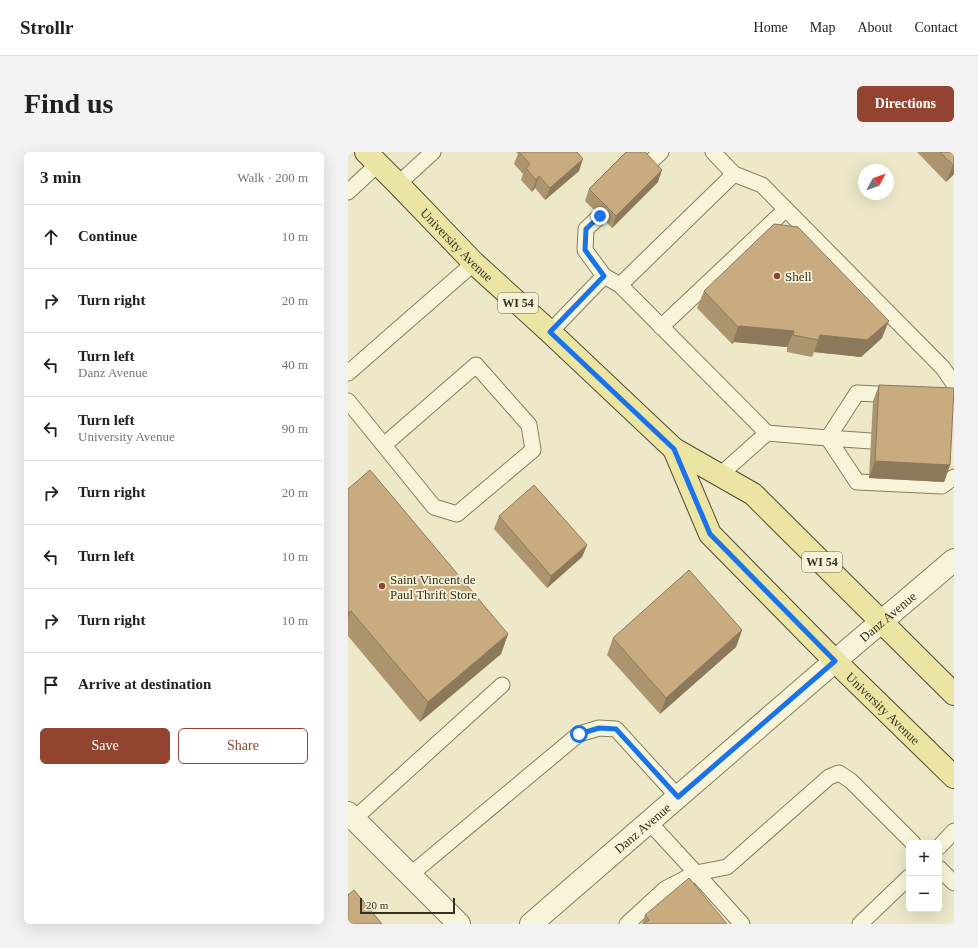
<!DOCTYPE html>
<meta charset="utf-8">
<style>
body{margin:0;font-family:Georgia,serif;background:#f2f2f2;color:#202124}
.controls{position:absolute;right:12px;bottom:12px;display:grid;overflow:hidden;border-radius:6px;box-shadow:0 4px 16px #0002}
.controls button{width:36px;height:36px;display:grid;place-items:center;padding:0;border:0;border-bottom:1px solid #e0e0e0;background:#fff;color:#202124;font:20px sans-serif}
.compass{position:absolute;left:510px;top:12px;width:36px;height:36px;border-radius:50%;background:#fff;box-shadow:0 4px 16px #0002;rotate:49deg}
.scale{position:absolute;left:12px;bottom:10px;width:95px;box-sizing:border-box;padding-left:4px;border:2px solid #383120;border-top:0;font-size:11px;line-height:14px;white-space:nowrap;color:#383120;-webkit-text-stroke:3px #f4f1d7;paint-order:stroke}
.stop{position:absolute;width:12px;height:12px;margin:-9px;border:3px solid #1a73e8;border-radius:50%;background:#fff}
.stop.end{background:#1a73e8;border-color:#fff;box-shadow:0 1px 4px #0008}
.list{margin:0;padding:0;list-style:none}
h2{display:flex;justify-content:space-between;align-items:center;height:52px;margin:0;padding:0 16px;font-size:17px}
h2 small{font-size:13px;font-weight:400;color:#757577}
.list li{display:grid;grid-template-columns:26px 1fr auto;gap:12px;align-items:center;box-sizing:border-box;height:64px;padding:0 16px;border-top:1px solid #e0e0e0}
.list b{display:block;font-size:15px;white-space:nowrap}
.list p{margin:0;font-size:13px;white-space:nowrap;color:#757577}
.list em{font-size:13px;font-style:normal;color:#757577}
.actions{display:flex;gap:8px;padding:12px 16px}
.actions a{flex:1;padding:9px 0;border:1px solid #924431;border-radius:6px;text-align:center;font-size:14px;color:#924431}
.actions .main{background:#924431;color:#fff}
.icon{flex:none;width:22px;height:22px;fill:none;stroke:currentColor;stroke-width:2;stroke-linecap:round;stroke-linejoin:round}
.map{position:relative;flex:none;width:606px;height:772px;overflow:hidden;border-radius:6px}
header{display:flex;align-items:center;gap:24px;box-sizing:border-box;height:56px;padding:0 20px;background:#fff;border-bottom:1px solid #e0e0e0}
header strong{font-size:19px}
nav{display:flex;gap:22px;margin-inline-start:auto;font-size:14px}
.intro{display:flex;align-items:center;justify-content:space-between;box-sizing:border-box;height:96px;padding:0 24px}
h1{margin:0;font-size:28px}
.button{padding:10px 18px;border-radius:6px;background:#924431;color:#fff;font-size:14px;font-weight:700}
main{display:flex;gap:24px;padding:0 24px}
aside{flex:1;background:#fff;border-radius:6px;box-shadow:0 4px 16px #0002}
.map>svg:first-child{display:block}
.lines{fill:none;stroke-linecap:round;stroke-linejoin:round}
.service-casing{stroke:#877c5e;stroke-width:17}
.minor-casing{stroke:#877c5e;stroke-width:24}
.tertiary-casing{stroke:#877c5e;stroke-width:24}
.primary-casing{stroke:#554931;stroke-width:24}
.service{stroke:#f7f4da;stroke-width:15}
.minor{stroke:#f7f4da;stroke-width:22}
.tertiary{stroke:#f7f4da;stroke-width:22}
.primary{stroke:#ece4a2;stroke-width:22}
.wall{fill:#ac946e}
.shaded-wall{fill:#8c785a}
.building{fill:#c8ac80;stroke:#8c785a}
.route{stroke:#1a73e8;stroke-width:5}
.poi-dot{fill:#924431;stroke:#f4f1d7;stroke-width:1.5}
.labels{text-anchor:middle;stroke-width:3.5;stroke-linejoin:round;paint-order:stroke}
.shield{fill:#f4f1d7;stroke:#706b57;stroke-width:1}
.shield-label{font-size:12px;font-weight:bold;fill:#383120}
.street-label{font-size:13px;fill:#383120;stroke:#f4f1d7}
.poi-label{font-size:13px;fill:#383120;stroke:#f4f1d7;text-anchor:start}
</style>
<header>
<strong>Strollr</strong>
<nav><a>Home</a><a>Map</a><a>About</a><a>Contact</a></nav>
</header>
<div class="intro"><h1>Find us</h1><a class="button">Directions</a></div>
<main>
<aside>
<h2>3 min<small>Walk · 200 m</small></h2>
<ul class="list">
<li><svg class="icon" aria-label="ahead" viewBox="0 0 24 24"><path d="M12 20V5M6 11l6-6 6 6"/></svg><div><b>Continue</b></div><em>10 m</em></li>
<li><svg class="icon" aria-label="right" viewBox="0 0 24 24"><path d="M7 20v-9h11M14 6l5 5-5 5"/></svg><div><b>Turn right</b></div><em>20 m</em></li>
<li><svg class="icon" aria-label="left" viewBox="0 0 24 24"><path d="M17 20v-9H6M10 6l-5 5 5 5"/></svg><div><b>Turn left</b><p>Danz Avenue</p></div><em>40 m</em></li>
<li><svg class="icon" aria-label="left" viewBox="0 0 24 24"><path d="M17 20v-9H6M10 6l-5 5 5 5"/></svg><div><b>Turn left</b><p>University Avenue</p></div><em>90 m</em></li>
<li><svg class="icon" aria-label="right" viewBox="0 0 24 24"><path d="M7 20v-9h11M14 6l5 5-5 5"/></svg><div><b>Turn right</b></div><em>20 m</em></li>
<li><svg class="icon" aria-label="left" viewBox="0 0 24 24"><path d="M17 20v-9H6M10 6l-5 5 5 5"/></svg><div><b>Turn left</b></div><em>10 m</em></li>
<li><svg class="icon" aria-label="right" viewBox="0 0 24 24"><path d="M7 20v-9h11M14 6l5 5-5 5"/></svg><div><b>Turn right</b></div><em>10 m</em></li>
<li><svg class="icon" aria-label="arrive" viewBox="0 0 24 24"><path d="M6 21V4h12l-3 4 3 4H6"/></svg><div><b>Arrive at destination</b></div></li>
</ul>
<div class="actions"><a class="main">Save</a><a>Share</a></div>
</aside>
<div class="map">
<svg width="606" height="772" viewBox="0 0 606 772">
<rect width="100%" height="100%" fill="#ece8c8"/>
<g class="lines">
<defs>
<g id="service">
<path d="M 365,0 L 386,22 L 414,33 L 595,216 L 606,232"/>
<path d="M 296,16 L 313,0"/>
<path d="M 50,32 L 85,0"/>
<path d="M 0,40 L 30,12"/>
<path d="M 252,64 L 238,77 L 237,98 L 256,124"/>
<path d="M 272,133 L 386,22"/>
<path d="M 313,175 L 437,58"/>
<path d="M 202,180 L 256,124 L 272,133 L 419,281 L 372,323"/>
<path d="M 0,221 L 126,111"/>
<path d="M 0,249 L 86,355 L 109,362 L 185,298 L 181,273 L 128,213 L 36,293"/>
<path d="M 419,281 L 480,286 L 509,241 L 547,243"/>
<path d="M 480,286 L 509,330 L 594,334 L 606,325"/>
<path d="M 480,286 L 523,289"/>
<path d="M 6,667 L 154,533"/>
<path d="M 591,695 L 606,679"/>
<path d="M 591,716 L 606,731"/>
<path d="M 62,723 L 231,582 L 251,576 L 268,577 L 330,645"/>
<path d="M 279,772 L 317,737 L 348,721 L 301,670"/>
<path d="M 394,772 L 348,721 L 379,715 L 481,625 L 491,621 L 503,629 L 565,691"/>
<path d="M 512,772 L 561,725"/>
</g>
<path id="minor" d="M 0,661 L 111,772"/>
<g id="tertiary">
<path id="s1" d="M 183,772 L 487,509 L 606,408"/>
</g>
<g id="primary">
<path id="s2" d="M 18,0 L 50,32 L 126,111 L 202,180 L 326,297 L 405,342 L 606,542"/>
<path id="s3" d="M 326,297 L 362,382 L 487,509 L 606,625"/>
</g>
</defs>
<!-- service casing -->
<use href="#service" class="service-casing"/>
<!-- minor casing -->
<use href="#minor" class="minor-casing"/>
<!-- tertiary casing -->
<use href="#tertiary" class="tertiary-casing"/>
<!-- primary casing -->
<use href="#primary" class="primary-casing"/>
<!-- service -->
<use href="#service" class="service"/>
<!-- minor -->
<use href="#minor" class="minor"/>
<!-- tertiary -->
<use href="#tertiary" class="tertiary"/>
<!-- primary -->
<use href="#primary" class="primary"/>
</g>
<!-- wall -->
<g class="wall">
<path d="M 168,0 L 229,0 L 231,19 L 197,48 L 187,36 L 184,40 L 173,28 L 175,22 L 166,12 L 170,2 Z"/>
<path d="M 569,0 L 606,0 L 606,22 L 598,30 Z"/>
<path d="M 310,30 L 264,76 L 237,49 L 241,37 Z"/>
<path d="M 356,139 L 534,186 L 513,205 L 466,200 L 464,205 L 439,200 L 439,195 L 386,190 L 384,192 L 349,156 Z"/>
<path d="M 531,233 L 602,313 L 596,330 L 521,326 L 525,249 Z"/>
<path d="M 0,337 L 160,482 L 153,502 L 72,570 L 0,484 Z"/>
<path d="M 151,364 L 239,393 L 234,405 L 199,436 L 146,377 Z"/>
<path d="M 394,478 L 388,495 L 312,562 L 259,503 L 265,486 Z"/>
<path d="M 297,763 L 379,772 L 294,772 Z"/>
</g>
<!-- shaded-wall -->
<g class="shaded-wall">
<path d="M 235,7 L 231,19 L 197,48 L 202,36 Z"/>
<path d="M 606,11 L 606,22 L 598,30 L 605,13 Z"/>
<path d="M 314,18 L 310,30 L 264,76 L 268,64 Z"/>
<path d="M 191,24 L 187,36 L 184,40 L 188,28 Z"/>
<path d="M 541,169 L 534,186 L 513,205 L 466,200 L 472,183 Z"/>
<path d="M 392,174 L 446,179 L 439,195 L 386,190 L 384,192 L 390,175 Z"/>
<path d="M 527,309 L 602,313 L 596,330 L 521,326 Z"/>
<path d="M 239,393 L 234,405 L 199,436 L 203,424 Z"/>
<path d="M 3,459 L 0,466 L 0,461 Z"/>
<path d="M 394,478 L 388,495 L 312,562 L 318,546 Z"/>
<path d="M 160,482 L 153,502 L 72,570 L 80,550 Z"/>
</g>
<!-- building -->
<g class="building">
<path d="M 171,0 L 229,0 L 235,7 L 202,36 L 191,24 L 188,28 L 178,16 L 182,12 Z"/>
<path d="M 278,0 L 297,0 L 314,18 L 268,64 L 241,37 Z"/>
<path d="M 592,0 L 606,0 L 606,11 L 605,13 Z"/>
<path d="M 426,72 L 450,75 L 541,169 L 519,188 L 472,183 L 470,188 L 445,183 L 446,179 L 392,174 L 390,175 L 356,139 Z"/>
<path d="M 531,233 L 606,236 L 602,313 L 527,309 Z"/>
<path d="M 22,318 L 160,482 L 80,550 L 3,459 L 0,461 L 0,337 Z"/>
<path d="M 186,333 L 239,393 L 203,424 L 151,364 Z"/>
<path d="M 341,418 L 394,478 L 318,546 L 265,486 Z"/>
<path d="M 341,726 L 379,772 L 296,772 L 301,768 L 297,763 Z"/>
<path d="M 6,738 L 34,772 L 0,772 L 0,743 Z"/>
</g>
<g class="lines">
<!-- route -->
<path class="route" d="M 231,582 L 251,576 L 268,577 L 330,645 L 487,509 L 362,382 L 326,297 L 202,180 L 256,124 L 237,98 L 238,77 L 252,64"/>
</g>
<!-- markers -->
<g class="poi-dot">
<circle cx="429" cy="124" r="4"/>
<circle cx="34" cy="434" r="4"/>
</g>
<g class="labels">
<!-- shield labels -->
<g class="shield">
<rect x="150" y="141" width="40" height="20" rx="3"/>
<rect x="454" y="400" width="40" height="20" rx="3"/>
</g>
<g class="shield-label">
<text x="170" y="155">WI 54</text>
<text x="474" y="414">WI 54</text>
</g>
<!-- street labels -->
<g class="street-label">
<text dy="5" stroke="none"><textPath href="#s2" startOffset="130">University Avenue</textPath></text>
<text dy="5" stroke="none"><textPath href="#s1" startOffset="471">Danz Avenue</textPath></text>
<text dy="5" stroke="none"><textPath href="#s3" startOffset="338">University Avenue</textPath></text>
<text dy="5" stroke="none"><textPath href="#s1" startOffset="147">Danz Avenue</textPath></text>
</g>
<!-- poi labels -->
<g class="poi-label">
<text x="437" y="129">Shell</text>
<text x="42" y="432">Saint Vincent de<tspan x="42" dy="15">Paul Thrift Store</tspan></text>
</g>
</g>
</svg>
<div class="controls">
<button>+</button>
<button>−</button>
</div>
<svg class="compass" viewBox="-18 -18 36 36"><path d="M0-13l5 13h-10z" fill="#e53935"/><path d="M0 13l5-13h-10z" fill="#757577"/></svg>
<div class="scale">20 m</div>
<div class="stop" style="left:231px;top:582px"></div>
<div class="stop end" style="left:252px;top:64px"></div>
</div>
</main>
